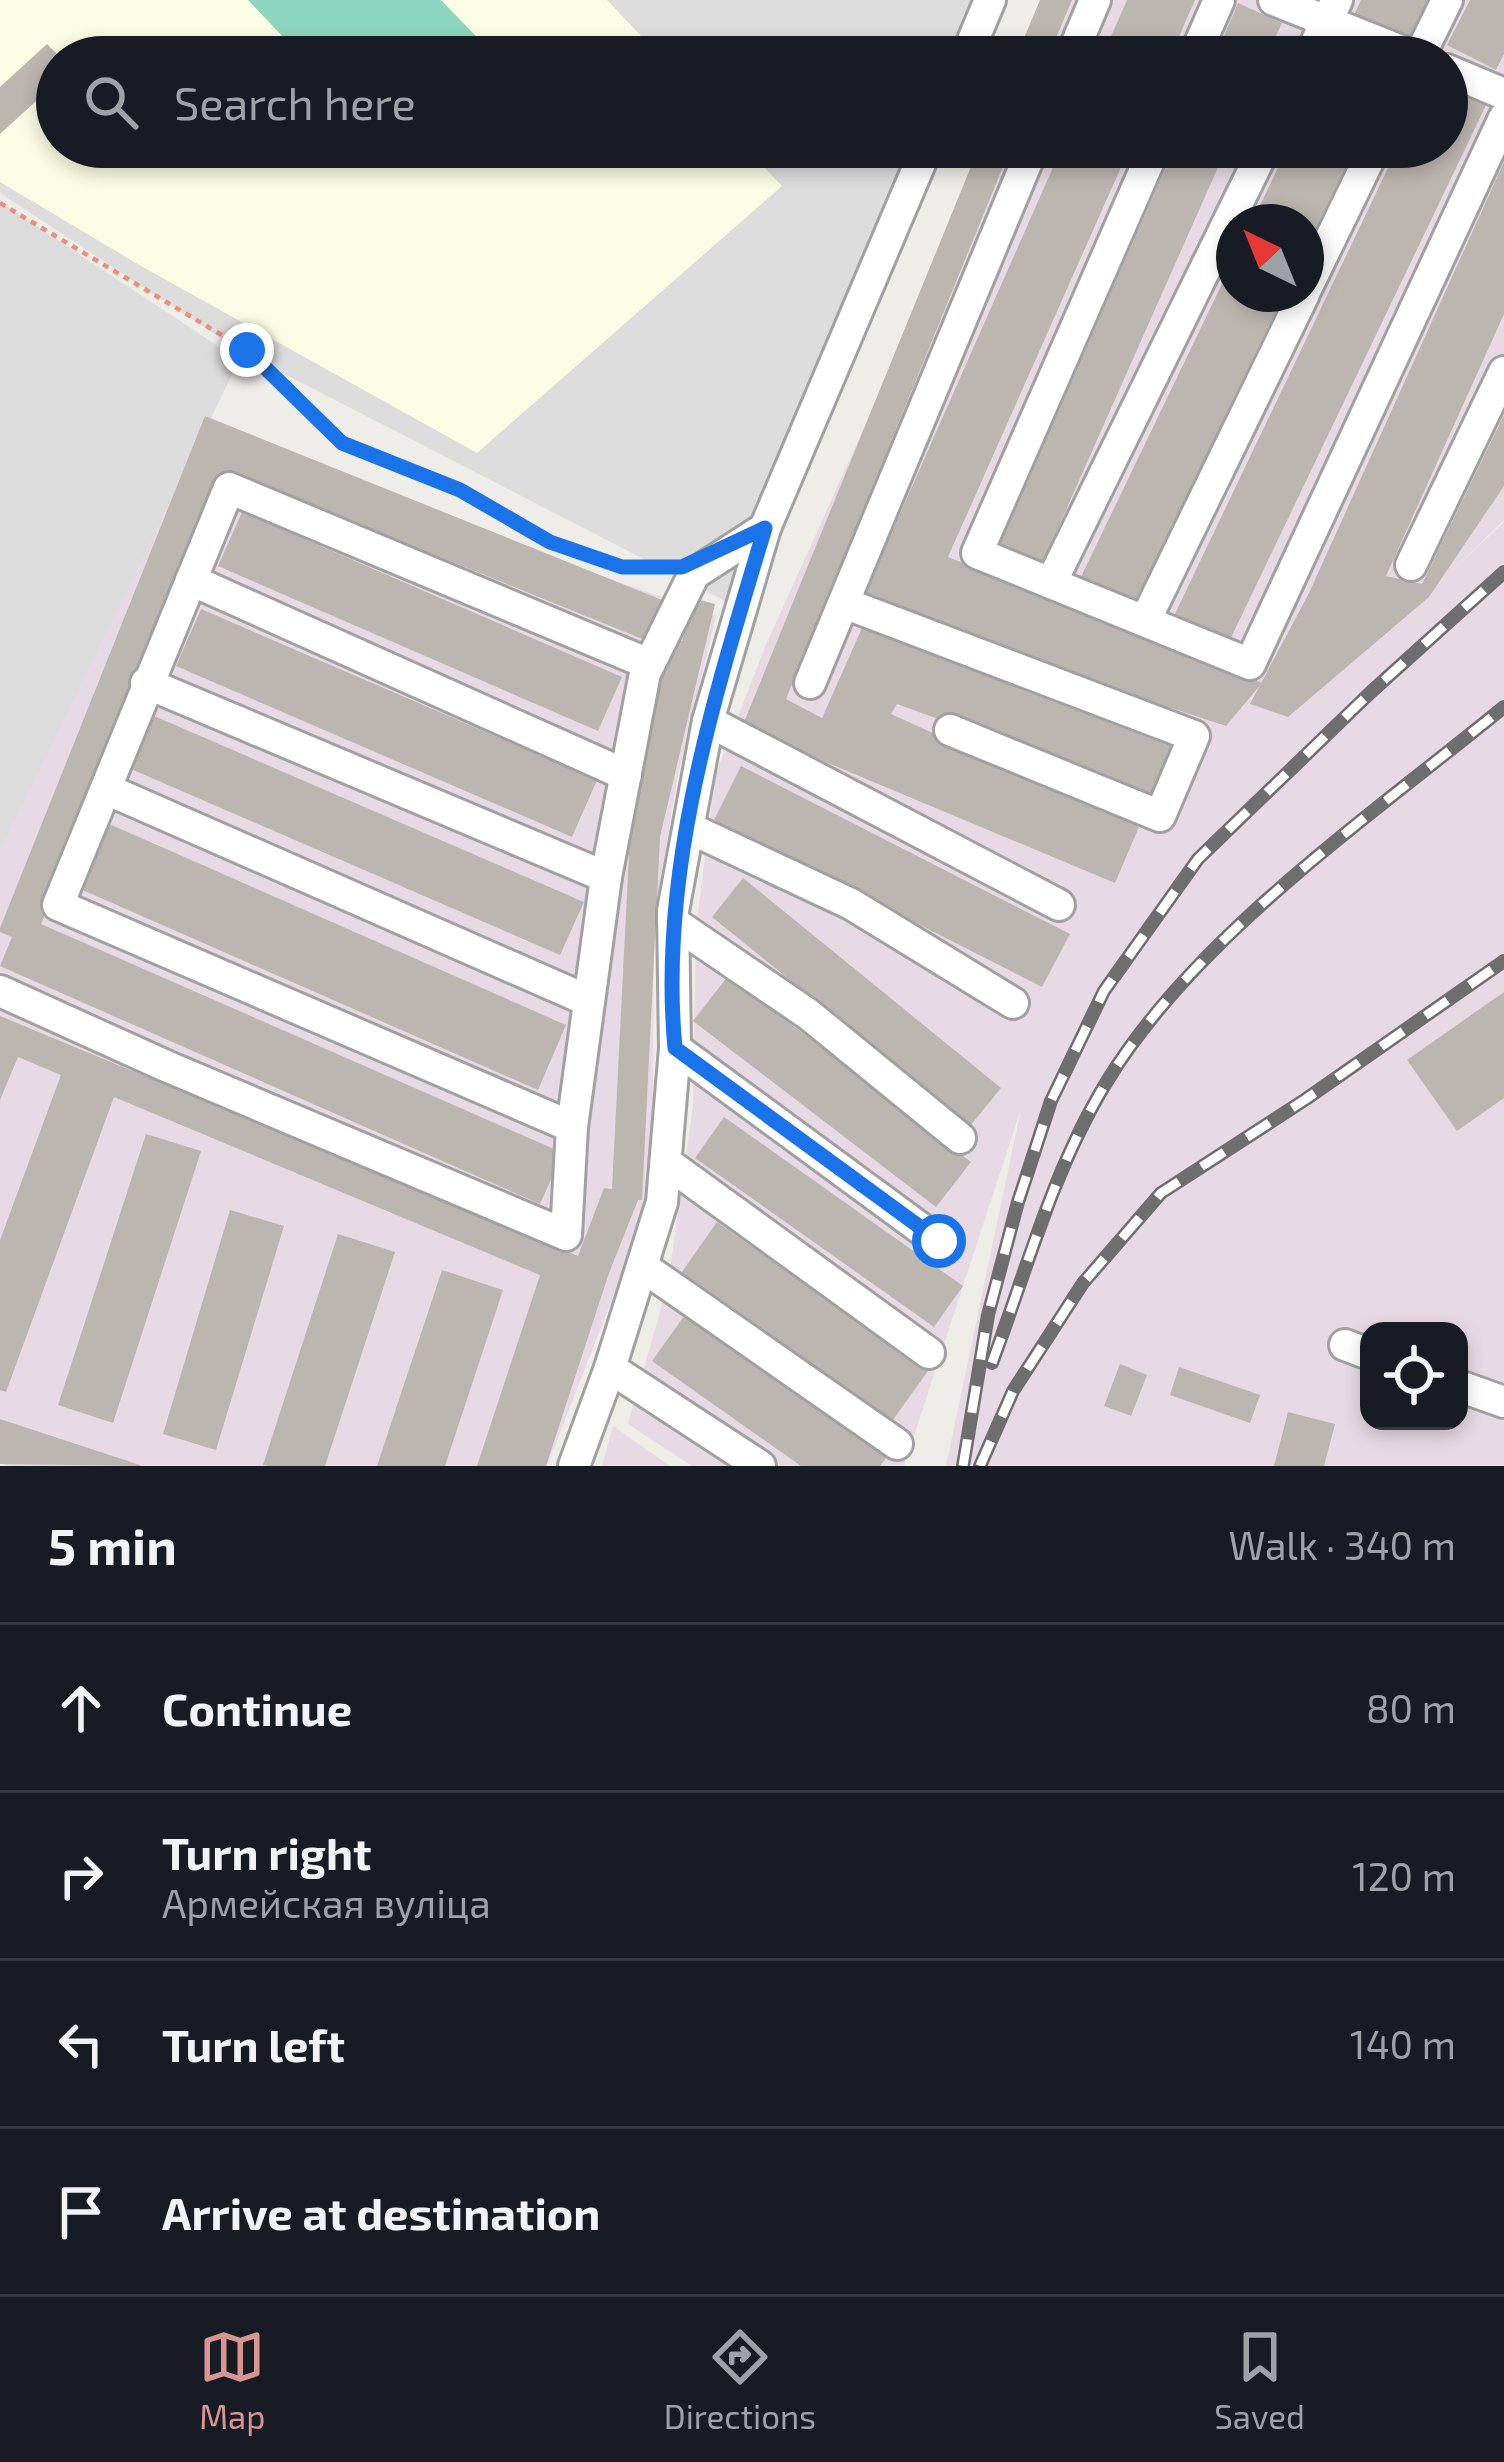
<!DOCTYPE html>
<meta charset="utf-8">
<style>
body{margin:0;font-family:"Exo 2",sans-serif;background:#242831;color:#f1f3f6}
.controls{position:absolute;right:36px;bottom:36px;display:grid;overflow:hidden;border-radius:24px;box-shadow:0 6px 18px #0003}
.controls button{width:108px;height:108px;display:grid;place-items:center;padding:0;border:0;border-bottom:3px solid #363941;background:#171b24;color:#f1f3f6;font:60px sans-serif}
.compass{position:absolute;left:1216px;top:204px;width:108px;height:108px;border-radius:50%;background:#171b24;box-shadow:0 6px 18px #0003;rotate:317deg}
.stop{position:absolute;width:36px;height:36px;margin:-27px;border:9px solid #1a73e8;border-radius:50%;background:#fff}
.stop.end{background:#1a73e8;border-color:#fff;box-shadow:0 3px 12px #0008}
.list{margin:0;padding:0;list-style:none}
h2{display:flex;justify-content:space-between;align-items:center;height:156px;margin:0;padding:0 48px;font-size:51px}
h2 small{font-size:39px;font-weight:400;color:#9ea1a6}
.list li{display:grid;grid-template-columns:78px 1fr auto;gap:36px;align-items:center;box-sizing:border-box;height:168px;padding:0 48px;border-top:3px solid #363941}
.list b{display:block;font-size:45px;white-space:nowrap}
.list p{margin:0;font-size:39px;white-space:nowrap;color:#9ea1a6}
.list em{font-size:39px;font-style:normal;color:#9ea1a6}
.icon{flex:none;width:66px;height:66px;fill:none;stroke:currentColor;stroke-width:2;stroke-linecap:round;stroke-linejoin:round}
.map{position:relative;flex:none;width:1504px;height:1466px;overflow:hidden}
.search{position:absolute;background:#171b24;box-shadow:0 6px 18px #0003;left:36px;right:36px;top:36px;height:132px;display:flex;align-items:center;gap:30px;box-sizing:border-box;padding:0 42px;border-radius:66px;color:#9ea1a6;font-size:45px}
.sheet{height:828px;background:#171b24}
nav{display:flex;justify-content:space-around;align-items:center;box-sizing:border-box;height:168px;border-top:3px solid #363941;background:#171b24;font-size:33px;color:#9ea1a6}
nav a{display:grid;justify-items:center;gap:6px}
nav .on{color:#d89491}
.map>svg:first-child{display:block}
.residential{fill:#ddd}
.industrial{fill:#e7dae4;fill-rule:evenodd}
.education{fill:#fafce3}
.pitch{fill:#8dd6bf}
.building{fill:#bcb6b0}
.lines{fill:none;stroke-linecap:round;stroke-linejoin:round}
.minor-casing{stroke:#a1a1a1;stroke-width:36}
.path{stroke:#eb8f7c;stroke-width:4.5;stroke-dasharray:6 6;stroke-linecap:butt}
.minor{stroke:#fff;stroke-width:30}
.rail-casing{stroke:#6e6e6e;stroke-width:14}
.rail{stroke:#fff;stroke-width:9;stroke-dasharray:27;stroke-linecap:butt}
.route{stroke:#1a73e8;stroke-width:15}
</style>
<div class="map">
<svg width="1504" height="1466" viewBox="0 0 1504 1466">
<rect width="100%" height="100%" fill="#efede7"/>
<!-- residential -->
<g class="residential">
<path d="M 0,0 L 981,0 L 957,57 L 57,57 L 57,147 L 920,147 L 731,604 L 242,352 L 0,193 Z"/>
<path d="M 0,202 L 239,360 L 0,854 Z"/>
</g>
<!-- industrial -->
<g class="industrial">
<path d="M 1045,0 L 1504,0 L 1504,520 L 1451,572 L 1504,522 L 1504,1466 L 946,1466 L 1021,1109 L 904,1466 L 692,1466 L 628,1424 L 668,1284 L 693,1106 L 696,928 L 716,773 L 765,647 L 947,244 L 984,147 L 1447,147 L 1447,57 L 1018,57 ZM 1234,222 L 1306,222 L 1306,294 L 1234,294 ZM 1369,1331 L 1459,1331 L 1459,1421 L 1369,1421 Z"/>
<path d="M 202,436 L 716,616 L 677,780 L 654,919 L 652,1197 L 547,1466 L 9,1466 L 0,1463 L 0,850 Z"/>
<path d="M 613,1426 L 670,1466 L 602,1466 Z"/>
</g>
<!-- education -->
<path class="education" d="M 0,0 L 607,0 L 661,57 L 57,57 L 57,147 L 745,147 L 782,186 L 477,453 L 141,266 L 0,182 Z"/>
<!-- pitch -->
<path class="pitch" d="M 248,0 L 441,0 L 496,57 L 302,57 Z"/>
<!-- building -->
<g class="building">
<path d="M 1040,0 L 1072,0 L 1048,57 L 1016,57 Z"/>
<path d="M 1127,0 L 1195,0 L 1170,57 L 1102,57 Z"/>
<path d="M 1361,0 L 1437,0 L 1415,45 L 1354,15 Z"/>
<path d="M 1470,0 L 1504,0 L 1504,54 L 1496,70 L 1447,45 Z"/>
<path d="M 1238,3 L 1282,23 L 1266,57 L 1215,57 Z"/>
<path d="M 1340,40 L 1377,57 L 1332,57 Z"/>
<path d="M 47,44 L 57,54 L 57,82 L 0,134 L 0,87 Z"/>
<path d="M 1447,77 L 1490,97 L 1227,646 L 1172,620 L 1398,147 L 1447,147 Z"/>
<path d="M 979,147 L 1011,147 L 786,699 L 822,718 L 862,628 L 1183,751 L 1157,799 L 897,704 L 891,714 L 1139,827 L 1115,883 L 742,727 Z"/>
<path d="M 1062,147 L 1130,147 L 948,557 L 1262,683 L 1226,726 L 920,625 L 862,600 Z"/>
<path d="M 1175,147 L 1227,147 L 1042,564 L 999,545 Z"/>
<path d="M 1288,147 L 1355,147 L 1306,248 L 1306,222 L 1252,222 Z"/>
<path d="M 1504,162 L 1504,314 L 1386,576 L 1422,584 L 1504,415 L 1504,486 L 1429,597 L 1288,717 L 1250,704 L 1309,593 Z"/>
<path d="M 1234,259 L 1234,294 L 1284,294 L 1133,607 L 1079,581 Z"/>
<path d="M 205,416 L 662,600 L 645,640 L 225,470 L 41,924 L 563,1153 L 540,1204 L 0,966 L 12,937 L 0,932 L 0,928 Z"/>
<path d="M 242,512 L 622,677 L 598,731 L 218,566 Z"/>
<path d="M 692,598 L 715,604 L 660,837 L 642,1200 L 638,1200 L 609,1273 L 546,1466 L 477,1466 L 540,1275 L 114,1097 L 6,1392 L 0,1390 L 0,1240 L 61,1075 L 18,1057 L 0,1100 L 0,1016 L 578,1256 L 604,1188 L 612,1189 L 629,855 L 618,853 L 668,638 L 682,641 Z"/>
<path d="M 201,609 L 597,780 L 572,837 L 176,666 Z"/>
<path d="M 154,716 L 584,902 L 560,955 L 131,769 Z"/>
<path d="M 741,766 L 1070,934 L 1042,987 L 714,820 Z"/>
<path d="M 107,823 L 566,1025 L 538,1090 L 78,888 Z"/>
<path d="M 743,878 L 1001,1088 L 970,1126 L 712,917 Z"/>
<path d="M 728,976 L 971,1162 L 936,1207 L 693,1021 Z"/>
<path d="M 1504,992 L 1504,1098 L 1457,1131 L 1407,1060 Z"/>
<path d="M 724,1117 L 963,1286 L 934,1327 L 695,1158 Z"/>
<path d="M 146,1134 L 201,1151 L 113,1423 L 58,1405 Z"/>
<path d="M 230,1210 L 284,1226 L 216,1450 L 163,1434 Z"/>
<path d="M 717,1222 L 928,1371 L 890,1424 L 679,1276 Z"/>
<path d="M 338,1234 L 395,1252 L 325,1466 L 268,1466 L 263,1465 Z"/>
<path d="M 442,1270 L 503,1290 L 445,1466 L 377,1466 Z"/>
<path d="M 687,1312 L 889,1454 L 880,1466 L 801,1466 L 652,1361 Z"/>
<path d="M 1120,1364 L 1147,1375 L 1131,1416 L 1104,1406 Z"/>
<path d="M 1179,1367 L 1260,1395 L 1250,1423 L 1170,1395 Z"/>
<path d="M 1288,1412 L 1335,1424 L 1324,1466 L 1274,1466 Z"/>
<path d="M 0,1419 L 140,1465 L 140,1466 L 0,1464 Z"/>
</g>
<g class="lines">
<defs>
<g id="minor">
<path d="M 1274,0 L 1416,57"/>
<path d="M 966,57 L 990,0"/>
<path d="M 1071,57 L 1095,0"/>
<path d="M 1194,57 L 1219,0"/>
<path d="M 1309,57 L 1337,0"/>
<path d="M 1419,57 L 1447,0"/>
<path d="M 1447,70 L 1504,94"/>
<path d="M 1155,147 L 977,553 L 1250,664 L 1504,118"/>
<path d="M 1306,289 L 1375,147"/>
<path d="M 1411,565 L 1504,372"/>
<path d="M 191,580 L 626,775"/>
<path d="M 1051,583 L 1265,147"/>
<path d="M 844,603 L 1194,736 L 1160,816 L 950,730"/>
<path d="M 1145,621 L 1304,294"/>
<path d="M 146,683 L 606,877"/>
<path d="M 810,683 L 1033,147"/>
<path d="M 708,721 L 1059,905"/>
<path d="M 106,789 L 589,1001"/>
<path d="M 689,828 L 851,904 L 1013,1003"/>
<path d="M 673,922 L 808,1014 L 960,1138"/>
<path d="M 0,991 L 166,1066 L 566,1235 L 572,1127 L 606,877 L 645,673 L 694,574 L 765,528"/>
<path d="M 675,1048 L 939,1242"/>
<path d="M 572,1127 L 58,905 L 229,488 L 649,664"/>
<path d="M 667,1163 L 929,1353"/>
<path d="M 643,1267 L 897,1444"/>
<path d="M 1345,1345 L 1369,1354"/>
<path d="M 610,1368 L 760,1466"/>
<path d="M 1459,1386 L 1504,1402"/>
<path d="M 574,1466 L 610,1368 L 662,1202 L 675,1048 L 673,911 L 708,721 L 765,528 L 927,147"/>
</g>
</defs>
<!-- minor casing -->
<use href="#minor" class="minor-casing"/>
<!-- path -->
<path class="path" d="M 0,203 L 247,350 L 342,443 L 460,490 L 550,542 L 622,567 L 663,567"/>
<!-- minor -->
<use href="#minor" class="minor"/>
<defs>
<g id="rail">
<path d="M 992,1363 C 1027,1269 1053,1170 1106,1083 C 1194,937 1372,815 1504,707"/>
<path d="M 963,1466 L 988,1315 L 1018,1202 L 1051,1101 L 1104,991 L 1198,859 L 1371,692 L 1504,572"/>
<path d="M 980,1466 L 1013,1391 L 1083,1283 L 1161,1193 L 1306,1099 L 1504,961"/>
</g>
</defs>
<!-- rail casing -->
<use href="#rail" class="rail-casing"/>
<!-- rail -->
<use href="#rail" class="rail"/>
</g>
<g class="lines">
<!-- route -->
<path class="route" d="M 247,350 L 342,443 L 460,490 L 550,542 L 622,567 L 682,567 L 765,528 C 715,695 658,871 675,1048 L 939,1241"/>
</g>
</svg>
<div class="controls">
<button><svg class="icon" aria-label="locate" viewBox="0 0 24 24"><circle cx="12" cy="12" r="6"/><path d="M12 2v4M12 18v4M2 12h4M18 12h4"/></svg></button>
</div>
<svg class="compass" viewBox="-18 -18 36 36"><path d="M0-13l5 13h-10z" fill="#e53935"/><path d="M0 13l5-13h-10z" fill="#9ea1a6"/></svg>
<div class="stop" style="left:939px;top:1241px"></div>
<div class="stop end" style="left:247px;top:350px"></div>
<div class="search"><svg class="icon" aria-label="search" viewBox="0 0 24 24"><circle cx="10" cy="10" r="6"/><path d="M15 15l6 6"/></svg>Search here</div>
</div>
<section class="sheet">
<h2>5 min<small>Walk · 340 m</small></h2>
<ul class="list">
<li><svg class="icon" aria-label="ahead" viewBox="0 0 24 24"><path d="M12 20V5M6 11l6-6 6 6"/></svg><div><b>Continue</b></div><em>80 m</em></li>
<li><svg class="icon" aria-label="right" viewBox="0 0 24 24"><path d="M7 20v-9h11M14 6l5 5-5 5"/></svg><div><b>Turn right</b><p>Армейская вуліца</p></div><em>120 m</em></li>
<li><svg class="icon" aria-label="left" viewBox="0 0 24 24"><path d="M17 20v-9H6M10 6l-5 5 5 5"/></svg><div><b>Turn left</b></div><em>140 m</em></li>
<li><svg class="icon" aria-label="arrive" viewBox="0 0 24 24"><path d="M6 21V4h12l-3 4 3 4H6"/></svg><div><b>Arrive at destination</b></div></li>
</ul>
</section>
<nav>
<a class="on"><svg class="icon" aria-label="map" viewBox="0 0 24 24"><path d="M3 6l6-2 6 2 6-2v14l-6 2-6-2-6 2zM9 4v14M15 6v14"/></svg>Map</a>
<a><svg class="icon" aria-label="directions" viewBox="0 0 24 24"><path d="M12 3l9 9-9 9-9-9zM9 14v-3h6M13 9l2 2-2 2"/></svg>Directions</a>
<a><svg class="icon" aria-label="saved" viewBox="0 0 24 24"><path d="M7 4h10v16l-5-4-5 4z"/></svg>Saved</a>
</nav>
